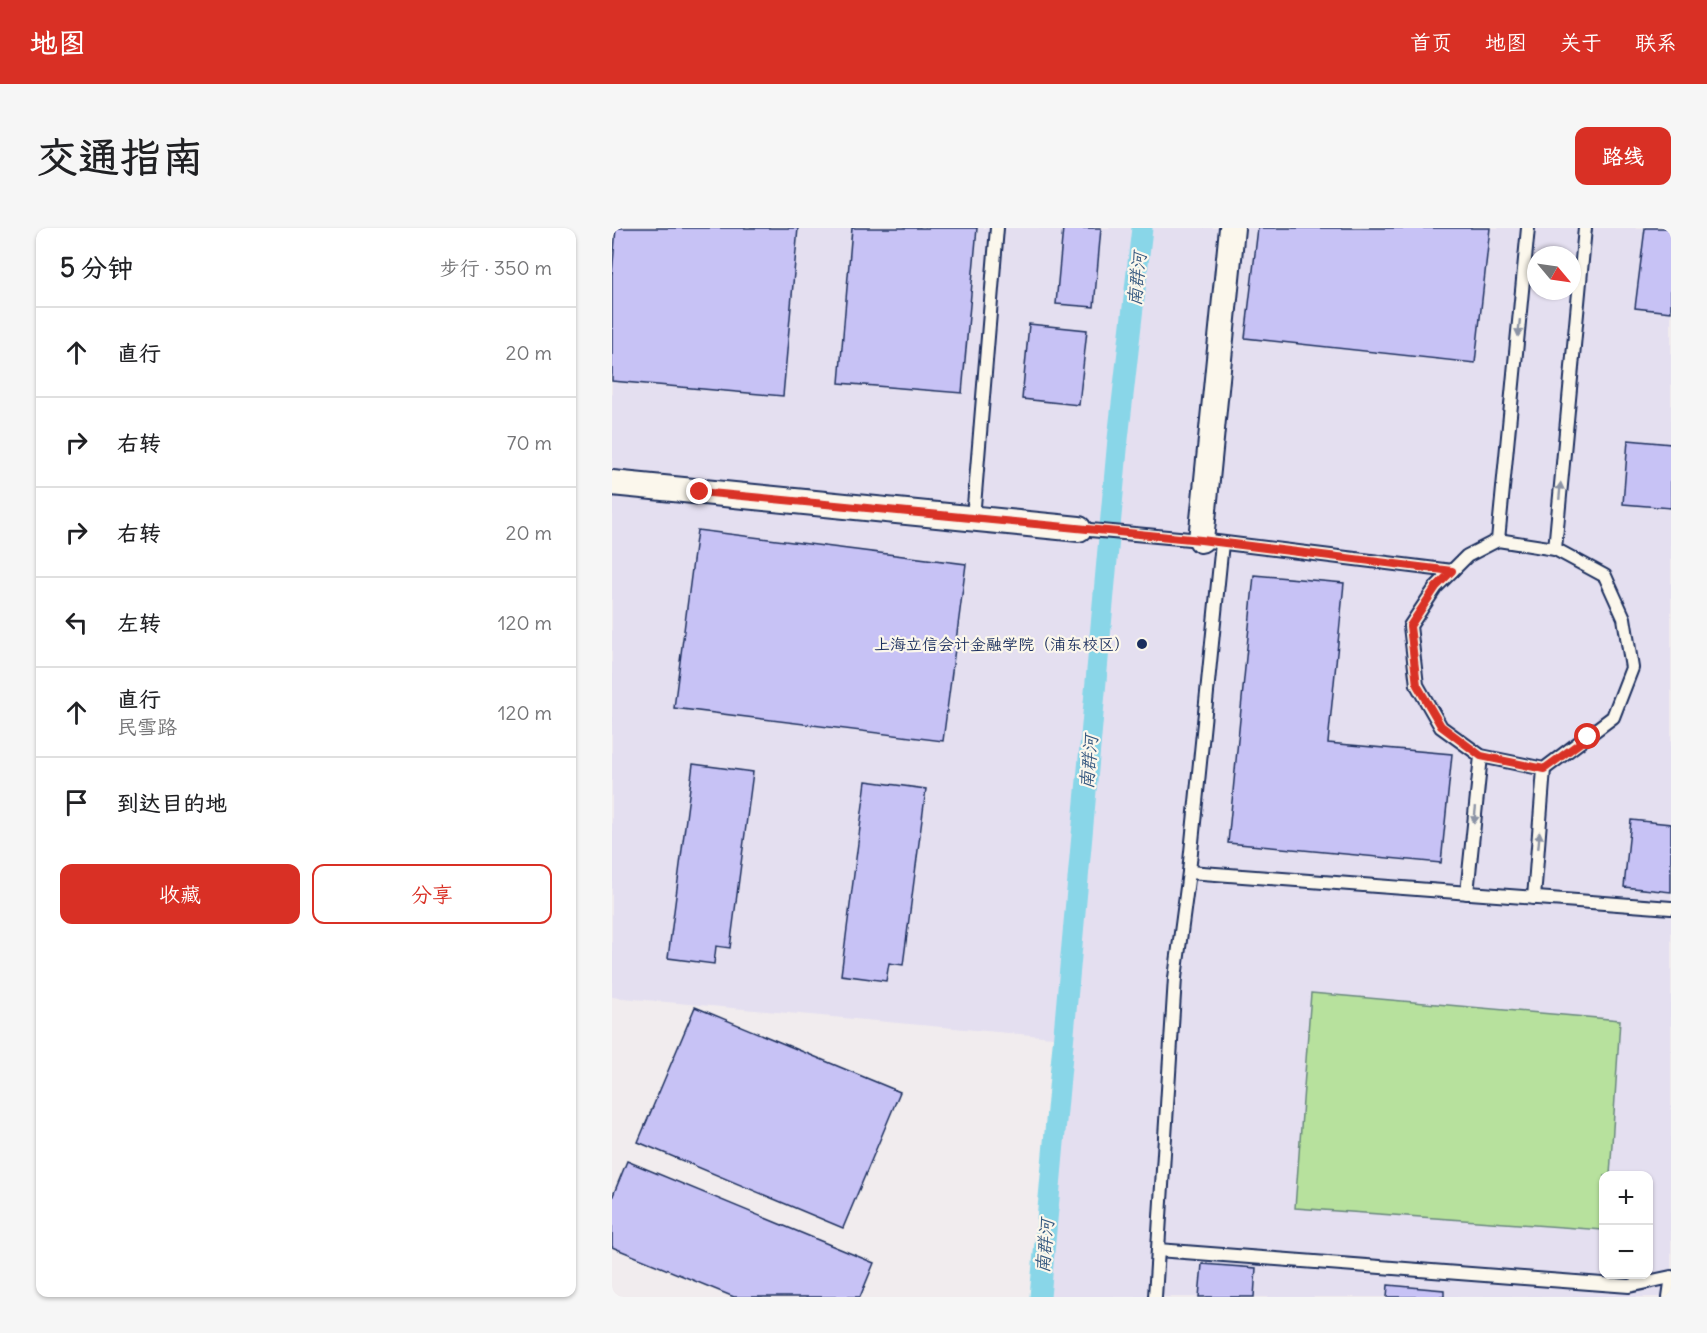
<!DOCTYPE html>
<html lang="zh">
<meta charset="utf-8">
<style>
body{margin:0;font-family:Delius,"LXGW WenKai TC",sans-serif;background:#f6f6f6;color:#202124}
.controls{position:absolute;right:18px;bottom:18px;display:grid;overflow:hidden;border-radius:12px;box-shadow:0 2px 4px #0004}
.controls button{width:54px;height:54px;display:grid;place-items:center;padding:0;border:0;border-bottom:2px solid #e0e0e0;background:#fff;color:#202124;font:30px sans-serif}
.compass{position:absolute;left:915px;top:18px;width:54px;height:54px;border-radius:50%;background:#fff;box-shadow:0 2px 4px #0004;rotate:119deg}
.stop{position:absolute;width:18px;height:18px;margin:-14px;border:4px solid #d93025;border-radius:50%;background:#fff}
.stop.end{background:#d93025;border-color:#fff;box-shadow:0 2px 6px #0008}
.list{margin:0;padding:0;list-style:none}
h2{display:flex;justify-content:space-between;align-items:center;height:78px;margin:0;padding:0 24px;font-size:26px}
h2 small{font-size:20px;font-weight:400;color:#757577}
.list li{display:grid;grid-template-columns:39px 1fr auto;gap:18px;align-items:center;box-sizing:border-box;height:90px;padding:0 24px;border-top:2px solid #e0e0e0}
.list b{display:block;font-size:22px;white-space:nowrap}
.list p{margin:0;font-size:20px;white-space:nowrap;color:#757577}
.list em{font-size:20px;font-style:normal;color:#757577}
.actions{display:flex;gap:12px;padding:18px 24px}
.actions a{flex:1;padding:14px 0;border:2px solid #d93025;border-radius:12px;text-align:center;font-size:21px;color:#d93025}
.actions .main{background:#d93025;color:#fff}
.icon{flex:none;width:33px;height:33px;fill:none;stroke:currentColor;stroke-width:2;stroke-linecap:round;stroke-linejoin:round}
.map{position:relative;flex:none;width:1059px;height:1069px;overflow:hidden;border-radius:12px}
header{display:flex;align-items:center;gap:36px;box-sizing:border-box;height:84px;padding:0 30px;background:#d93025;color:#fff}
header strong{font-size:28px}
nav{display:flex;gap:33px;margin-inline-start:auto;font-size:21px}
.intro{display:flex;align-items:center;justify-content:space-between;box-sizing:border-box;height:144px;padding:0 36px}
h1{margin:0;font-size:42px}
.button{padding:15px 27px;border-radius:12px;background:#d93025;color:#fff;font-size:21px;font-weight:700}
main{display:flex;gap:36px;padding:0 36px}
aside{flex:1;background:#fff;border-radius:12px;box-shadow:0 2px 4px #0004}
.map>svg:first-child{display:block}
.built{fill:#e4dff0;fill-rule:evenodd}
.green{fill:#b7e19d;stroke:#69887e;stroke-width:1.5}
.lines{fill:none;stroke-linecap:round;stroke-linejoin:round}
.canal{stroke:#89d6e8;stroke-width:21}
.building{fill:#c7c2f5;stroke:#1b2f5e;stroke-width:1.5}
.service-casing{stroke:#1b2f5e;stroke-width:16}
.minor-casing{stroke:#1b2f5e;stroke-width:28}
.service{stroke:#fbf7ec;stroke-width:12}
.minor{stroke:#fbf7ec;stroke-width:24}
.oneway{fill:#8b93a5}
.route{stroke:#d93025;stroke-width:8}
.poi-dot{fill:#1b2f5e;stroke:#fbf7ec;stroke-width:2}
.labels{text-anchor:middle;stroke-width:4.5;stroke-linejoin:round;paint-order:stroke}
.poi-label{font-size:16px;fill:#1b2f5e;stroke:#fbf7ec;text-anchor:end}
.water-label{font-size:18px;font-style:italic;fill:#365980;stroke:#fbf7ec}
</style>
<header>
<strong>地图</strong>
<nav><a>首页</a><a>地图</a><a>关于</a><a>联系</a></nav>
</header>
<div class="intro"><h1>交通指南</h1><a class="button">路线</a></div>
<main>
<aside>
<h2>5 分钟<small>步行 · 350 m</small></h2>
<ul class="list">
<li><svg class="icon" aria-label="ahead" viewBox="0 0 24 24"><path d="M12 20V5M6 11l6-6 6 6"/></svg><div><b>直行</b></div><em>20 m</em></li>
<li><svg class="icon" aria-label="right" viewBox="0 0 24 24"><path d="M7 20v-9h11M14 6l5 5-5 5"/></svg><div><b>右转</b></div><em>70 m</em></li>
<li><svg class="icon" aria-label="right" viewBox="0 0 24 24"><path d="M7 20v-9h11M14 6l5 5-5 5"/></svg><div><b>右转</b></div><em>20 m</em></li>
<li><svg class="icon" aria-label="left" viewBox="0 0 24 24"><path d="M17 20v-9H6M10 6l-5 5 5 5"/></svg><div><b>左转</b></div><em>120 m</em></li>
<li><svg class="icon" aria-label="ahead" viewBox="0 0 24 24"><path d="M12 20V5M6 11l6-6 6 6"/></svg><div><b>直行</b><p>民雪路</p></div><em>120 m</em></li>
<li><svg class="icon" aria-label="arrive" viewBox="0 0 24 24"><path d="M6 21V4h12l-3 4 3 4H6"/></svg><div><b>到达目的地</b></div></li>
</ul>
<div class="actions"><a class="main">收藏</a><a>分享</a></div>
</aside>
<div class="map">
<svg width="1059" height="1069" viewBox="0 0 1059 1069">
<rect width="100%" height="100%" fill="#f1ecee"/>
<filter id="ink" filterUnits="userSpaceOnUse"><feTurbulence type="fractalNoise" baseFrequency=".0167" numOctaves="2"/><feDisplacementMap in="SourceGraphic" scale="12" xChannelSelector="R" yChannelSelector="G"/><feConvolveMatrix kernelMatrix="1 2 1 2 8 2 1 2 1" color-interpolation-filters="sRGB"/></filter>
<g filter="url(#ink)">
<!-- built -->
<path class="built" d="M 0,0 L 1059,0 L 1059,1069 L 428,1069 L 452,810 L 0,769 ZM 924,27 L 960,27 L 960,63 L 924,63 ZM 992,948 L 1036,948 L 1036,1046 L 992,1046 Z"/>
<!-- green -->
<path class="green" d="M 699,765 L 1008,792 L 998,947 L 992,948 L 991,1002 L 683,980 Z"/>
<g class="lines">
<!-- canal -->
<path class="canal" d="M 428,1069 L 506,211 L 530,0"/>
</g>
<!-- building -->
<g class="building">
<path d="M 4,0 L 186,0 L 171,168 L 0,153 L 0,47 Z"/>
<path d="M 240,0 L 365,0 L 350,165 L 227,155 Z"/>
<path d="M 451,0 L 489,0 L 482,79 L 444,76 Z"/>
<path d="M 646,0 L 878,0 L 863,135 L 633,110 Z"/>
<path d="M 1033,0 L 1059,0 L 1059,84 L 1023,80 Z"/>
<path d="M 417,96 L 475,102 L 467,177 L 410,171 Z"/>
<path d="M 1016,212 L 1059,216 L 1059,280 L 1011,276 Z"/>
<path d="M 85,302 L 354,336 L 331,513 L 62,480 Z"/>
<path d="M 642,347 L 732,355 L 716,515 L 840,526 L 829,635 L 616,615 Z"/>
<path d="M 81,536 L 141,544 L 118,720 L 104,718 L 102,736 L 56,730 Z"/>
<path d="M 254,553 L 314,561 L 291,737 L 277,735 L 274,753 L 229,747 Z"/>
<path d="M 1019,592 L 1059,596 L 1059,664 L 1012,659 Z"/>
<path d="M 83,779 L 288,864 L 231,1000 L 26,914 Z"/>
<path d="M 15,933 L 262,1035 L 248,1069 L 122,1069 L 0,1019 L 0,970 Z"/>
<path d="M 590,1036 L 644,1040 L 642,1069 L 587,1069 Z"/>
<path d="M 776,1057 L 832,1062 L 832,1069 L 775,1069 Z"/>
</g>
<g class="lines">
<defs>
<g id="service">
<path d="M 361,290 L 385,0"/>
<path d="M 467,301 L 589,312 L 840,343"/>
<path d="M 886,312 L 943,321 L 993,348 L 1012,390 L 1020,440 L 1001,489 L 932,541 L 869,528 L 829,499 L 805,457 L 798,398 L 824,359 L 855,328 Z"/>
<path d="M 886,312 L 916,0"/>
<path d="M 943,321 L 973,0"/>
<path d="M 577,644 L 1059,680"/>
<path d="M 855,665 L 869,528"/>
<path d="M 922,670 L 932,541"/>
<path d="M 546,1022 L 1017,1058 L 1059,1049"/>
<path d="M 543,1069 L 563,750 L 577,644 L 610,315"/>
<path d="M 1057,1069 L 1059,1055"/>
</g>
<g id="minor">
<path d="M 0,255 L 467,301"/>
<path d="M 589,312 L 620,0"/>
</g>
</defs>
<!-- service casing -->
<use href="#service" class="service-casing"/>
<!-- minor casing -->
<use href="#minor" class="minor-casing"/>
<!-- service -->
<use href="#service" class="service"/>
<!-- minor -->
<use href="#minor" class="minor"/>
</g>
<!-- one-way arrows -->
<defs><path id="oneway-solid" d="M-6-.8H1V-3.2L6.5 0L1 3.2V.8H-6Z" transform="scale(1.5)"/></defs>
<g class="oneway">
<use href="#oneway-solid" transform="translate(907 100) rotate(96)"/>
<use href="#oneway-solid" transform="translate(948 263) rotate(-85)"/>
<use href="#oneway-solid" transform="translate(863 587) rotate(96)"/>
<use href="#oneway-solid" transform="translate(927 612) rotate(-85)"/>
</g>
</g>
<g class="lines" filter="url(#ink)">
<!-- route -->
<path class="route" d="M 88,264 L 589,312 L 840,343 L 824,359 L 798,398 L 805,457 L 829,498 L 869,528 L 932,541 L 976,509"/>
</g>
<!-- markers -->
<circle class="poi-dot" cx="530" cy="416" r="6"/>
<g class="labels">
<!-- poi labels -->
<g class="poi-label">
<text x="518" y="422">上海立信会计金融学院（浦东校区）</text>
</g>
<!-- water labels -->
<g class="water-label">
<text transform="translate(525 51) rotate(-84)" y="6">南群河</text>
<text transform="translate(477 534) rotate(-85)" y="6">南群河</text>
<text transform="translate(433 1018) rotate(-85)" y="6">南群河</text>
</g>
</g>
</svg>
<div class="controls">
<button>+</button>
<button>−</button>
</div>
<svg class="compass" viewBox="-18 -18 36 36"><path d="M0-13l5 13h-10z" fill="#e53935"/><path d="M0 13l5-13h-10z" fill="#757577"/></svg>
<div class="stop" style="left:976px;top:509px"></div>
<div class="stop end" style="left:88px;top:264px"></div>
</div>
</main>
